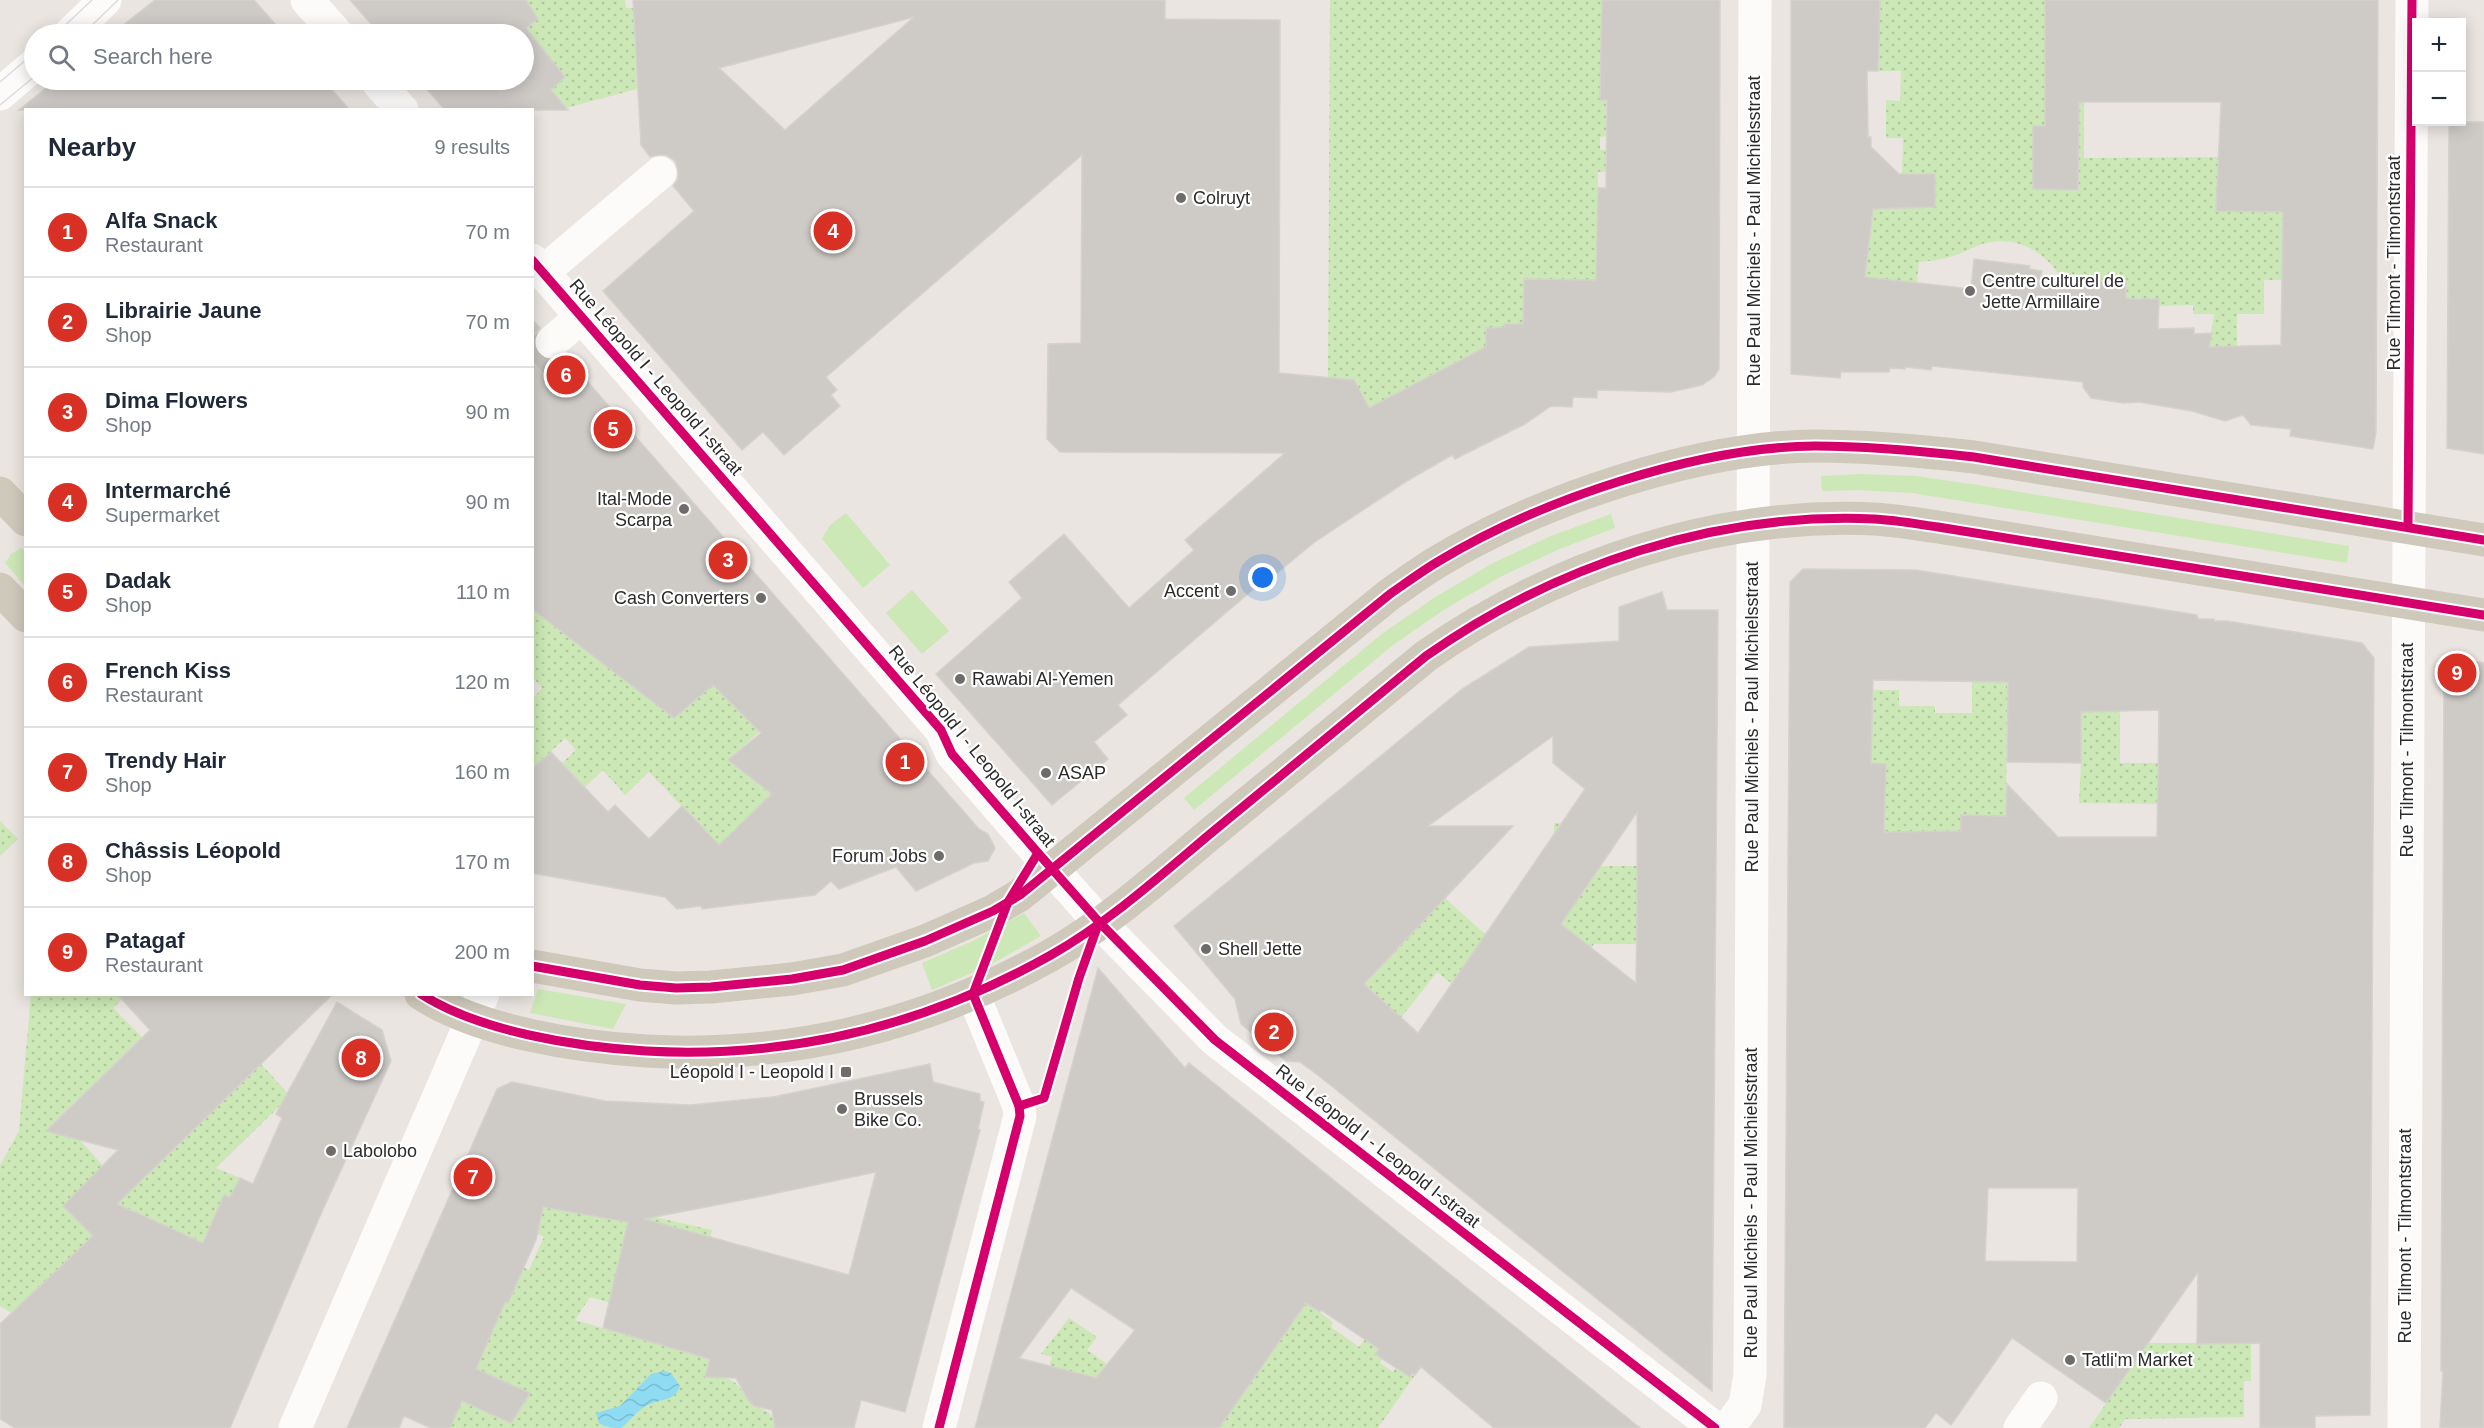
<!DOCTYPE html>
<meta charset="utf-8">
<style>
body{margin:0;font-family:Arial,sans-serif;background:#f2f2f3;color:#1f2937}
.controls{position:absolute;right:18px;top:18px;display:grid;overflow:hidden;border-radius:0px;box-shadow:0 3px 15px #0003}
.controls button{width:54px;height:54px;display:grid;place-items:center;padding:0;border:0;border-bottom:2px solid #e0e1e3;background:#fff;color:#1f2937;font:30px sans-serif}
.you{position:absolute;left:1263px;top:578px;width:21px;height:21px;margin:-15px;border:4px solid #fff;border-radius:50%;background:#1a73e8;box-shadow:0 0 0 9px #1a73e833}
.badge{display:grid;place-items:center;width:39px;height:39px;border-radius:50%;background:#d93025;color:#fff;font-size:20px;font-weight:700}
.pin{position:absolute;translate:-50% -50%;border:3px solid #fff;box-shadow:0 2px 6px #0006}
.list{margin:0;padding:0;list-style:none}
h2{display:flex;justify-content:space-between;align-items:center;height:78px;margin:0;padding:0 24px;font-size:26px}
h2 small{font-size:20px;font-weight:400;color:#747a83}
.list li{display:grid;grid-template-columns:39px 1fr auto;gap:18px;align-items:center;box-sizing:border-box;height:90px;padding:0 24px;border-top:2px solid #e0e1e3}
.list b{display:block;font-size:22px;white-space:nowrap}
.list p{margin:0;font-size:20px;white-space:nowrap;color:#747a83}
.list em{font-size:20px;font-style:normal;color:#747a83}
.icon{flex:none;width:33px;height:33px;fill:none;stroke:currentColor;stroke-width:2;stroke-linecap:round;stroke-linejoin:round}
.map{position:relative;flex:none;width:2484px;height:1428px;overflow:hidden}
.search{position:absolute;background:#fff;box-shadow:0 3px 15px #0003;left:24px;top:24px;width:510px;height:66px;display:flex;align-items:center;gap:15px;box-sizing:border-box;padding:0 21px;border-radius:33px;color:#747a83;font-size:22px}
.panel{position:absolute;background:#fff;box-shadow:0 3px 15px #0003;left:24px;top:108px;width:510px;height:888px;border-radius:0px}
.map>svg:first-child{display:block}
.grass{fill:#cce8b6}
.garden{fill:url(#garden-dots)}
.water{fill:url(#water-waves)}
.building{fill:#cecbc7;stroke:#d5d1cc;stroke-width:1.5;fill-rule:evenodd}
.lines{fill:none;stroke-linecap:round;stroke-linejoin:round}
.minor-tunnel{stroke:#c4c0bc;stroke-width:33;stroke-dasharray:33 16;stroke-linecap:butt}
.minor{stroke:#fcfbfa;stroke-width:33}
.major{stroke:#cfc9bb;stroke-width:33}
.tram{stroke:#dddddf;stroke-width:1.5}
.cycleway-casing{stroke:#fff;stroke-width:13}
.cycleway{stroke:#d6006c;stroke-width:9}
.poi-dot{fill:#6e6c6a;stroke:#fff;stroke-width:2}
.labels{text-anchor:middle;stroke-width:4.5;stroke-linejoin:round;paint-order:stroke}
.poi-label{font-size:18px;fill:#2b2b2b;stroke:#fff;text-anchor:start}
.street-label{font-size:18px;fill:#2b2b2b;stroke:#fff}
</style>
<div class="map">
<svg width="2484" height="1428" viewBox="0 0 2484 1428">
<defs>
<pattern id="garden-dots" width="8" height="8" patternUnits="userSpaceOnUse" patternTransform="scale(1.5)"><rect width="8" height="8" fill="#cce8b6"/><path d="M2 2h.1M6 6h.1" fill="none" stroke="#afc79d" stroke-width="1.8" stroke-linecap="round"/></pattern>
<pattern id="water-waves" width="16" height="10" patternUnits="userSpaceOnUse" patternTransform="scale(1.5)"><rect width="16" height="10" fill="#8edbf2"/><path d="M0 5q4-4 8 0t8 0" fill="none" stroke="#7bbcd0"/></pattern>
</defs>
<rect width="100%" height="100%" fill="#eae5e0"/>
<!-- grass -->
<g class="grass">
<path d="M 1861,474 L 1916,476 L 1978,485 L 2349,546 L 2347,563 L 1912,493 L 1858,490 L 1822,491 L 1821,476 Z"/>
<path d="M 846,513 L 890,565 L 863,588 L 822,539 L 829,526 Z"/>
<path d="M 1611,514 L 1615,528 L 1557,550 L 1500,577 L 1445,609 L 1393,645 L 1194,810 L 1184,798 L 1383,633 L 1437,596 L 1493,563 L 1551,536 Z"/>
<path d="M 21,548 L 25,551 L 25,586 L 5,563 L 11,554 Z"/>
<path d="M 912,590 L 949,631 L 922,654 L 886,613 Z"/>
<path d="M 1024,913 L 1041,936 L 990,965 L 932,990 L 922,963 L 975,940 Z"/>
<path d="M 538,989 L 626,1004 L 613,1029 L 530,1013 Z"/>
</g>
<!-- garden -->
<g class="garden">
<path d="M 517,0 L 625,0 L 626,8 L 633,8 L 637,89 L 566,108 L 551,90 L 537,42 L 526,28 L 538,19 L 527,2 Z"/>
<path d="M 1330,0 L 1602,0 L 1607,136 L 1600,137 L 1600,150 L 1610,150 L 1609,172 L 1598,172 L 1596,280 L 1524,279 L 1523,324 L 1505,324 L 1505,327 L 1487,328 L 1486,347 L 1369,408 L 1328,378 Z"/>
<path d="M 1867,0 L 2045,0 L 2045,101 L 2084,102 L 2084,158 L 2219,157 L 2236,184 L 2236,211 L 2283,212 L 2283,280 L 2264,280 L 2264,314 L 2237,314 L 2237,347 L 2209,347 L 2214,314 L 2193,314 L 2193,305 L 2159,306 L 2159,299 L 2126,299 L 2125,281 L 2083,281 L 2068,290 C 2052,256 2021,233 1982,244 C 1970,248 1959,255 1947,258 C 1938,260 1928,261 1919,262 L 1915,300 L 1862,297 L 1873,209 L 1935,207 L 1935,174 L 1902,173 L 1903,138 L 1886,138 L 1886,100 L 1900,101 L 1901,71 L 1878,71 L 1879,41 Z"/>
<path d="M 533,609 L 674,718 L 713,685 L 726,698 L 766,726 L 728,760 L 755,781 L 798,744 L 819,769 L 719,845 L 649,772 L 625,795 L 603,770 L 584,788 L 561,764 L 576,750 L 565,738 L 533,769 L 533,698 L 542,688 L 533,678 Z"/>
<path d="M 2044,672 L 2120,707 L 2120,763 L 2159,763 L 2158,804 L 2079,803 L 2081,763 Z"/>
<path d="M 1972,681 L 2007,682 L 2006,831 L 1935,831 L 1883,849 L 1886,764 L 1871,763 L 1872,727 L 1789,727 L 1789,691 L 1899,690 L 1899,706 L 1935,706 L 1935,713 L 1972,713 Z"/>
<path d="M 0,821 L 18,839 L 0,856 Z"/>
<path d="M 1554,823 L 1600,824 L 1600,866 L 1640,866 L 1637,944 L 1594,944 L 1573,973 L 1559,964 L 1577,937 L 1561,924 L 1600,866 L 1554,866 Z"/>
<path d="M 1445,898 L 1486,935 L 1452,984 L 1437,972 L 1400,1019 L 1364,984 Z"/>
<path d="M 31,994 L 127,995 L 113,1008 L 142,1037 L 47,1130 L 80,1140 L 103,1166 L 64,1206 L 93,1236 L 12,1313 L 0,1306 L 0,1165 L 19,1131 Z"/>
<path d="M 261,1064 L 290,1096 L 216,1168 L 240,1178 L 230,1197 L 224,1195 L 218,1209 L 220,1250 L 117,1204 Z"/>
<path d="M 569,1161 L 559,1210 L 586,1215 L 587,1213 L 646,1215 L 712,1230 L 703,1274 L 645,1313 L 590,1297 L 575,1320 L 710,1359 L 705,1378 C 717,1377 732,1376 740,1388 C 744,1393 746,1399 751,1403 C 763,1412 774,1409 775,1428 L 450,1428 L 462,1401 L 511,1423 L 529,1393 L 449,1357 L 491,1335 L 505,1302 L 508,1303 L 516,1287 L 509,1284 L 516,1264 L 529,1270 L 544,1237 L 538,1234 L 548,1180 Z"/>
<path d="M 1306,1303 L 1333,1322 L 1331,1327 L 1359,1347 L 1365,1339 L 1386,1353 L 1380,1363 L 1393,1372 L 1396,1368 L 1409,1377 L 1412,1373 L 1415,1375 L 1378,1428 L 1219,1428 Z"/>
<path d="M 1069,1318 L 1097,1337 L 1087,1350 L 1114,1369 L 1105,1380 L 1049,1366 L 1052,1357 L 1041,1354 Z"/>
<path d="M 2148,1343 L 2251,1343 L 2251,1381 L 2244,1381 L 2244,1417 L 2125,1419 L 2119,1428 L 2089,1428 Z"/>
</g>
<!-- water -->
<path class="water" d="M 664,1371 L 671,1373 L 680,1386 C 674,1402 663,1398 650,1404 C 637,1409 629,1423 621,1428 C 613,1428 604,1427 599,1423 L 596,1413 L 620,1406 L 651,1374 Z"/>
<!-- building -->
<g class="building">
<path d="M 155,0 L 254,0 L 284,34 L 112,34 Z"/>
<path d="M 350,0 L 526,0 L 538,19 L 526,28 L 565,77 L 551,90 L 568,110 L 445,110 L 419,80 L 524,80 L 524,34 L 380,34 Z"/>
<path d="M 633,0 L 1165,0 L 1165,19 L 1280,20 L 1279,373 L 1354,380 L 1369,408 L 1486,347 L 1486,328 L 1505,327 L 1504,324 L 1523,324 L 1524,279 L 1596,280 L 1598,188 L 1606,188 L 1607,100 L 1600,100 L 1602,0 L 1720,0 L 1719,369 L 1714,377 L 1702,385 L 1671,392 L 1597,390 L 1597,398 L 1573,397 L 1572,407 L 1551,406 L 1525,424 L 1455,459 L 1452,455 L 1407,481 L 1316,541 L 1265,583 L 1263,581 L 1118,705 L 1127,715 L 1094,742 L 1108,759 L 1052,805 L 936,674 L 1022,598 L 1009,582 L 1064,534 L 1129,608 L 1194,550 L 1185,540 L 1285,453 L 1060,452 L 1047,439 L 1048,344 L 1081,343 L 1082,155 L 826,377 L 837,390 L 831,395 L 840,406 L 784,455 L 763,432 L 742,450 L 603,291 L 694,211 L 673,186 L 678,179 L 678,170 L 675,161 L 666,155 L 657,155 L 650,157 L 641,145 ZM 914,17 L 785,130 L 719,68 Z"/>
<path d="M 1791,0 L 1880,0 L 1878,71 L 1867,71 L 1868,137 L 1871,137 L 1871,147 L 1899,174 L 1935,174 L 1935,207 L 1873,209 L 1865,277 L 1971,289 L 1974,259 L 2030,266 L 2029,269 L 2042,271 L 2040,281 L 2126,281 L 2126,299 L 2159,299 L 2158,329 L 2194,328 L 2194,334 L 2212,333 L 2209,347 L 2281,345 L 2283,212 L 2216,211 L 2221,102 L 2079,102 L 2078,190 L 2033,189 L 2033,126 L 2045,126 L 2045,0 L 2378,0 L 2376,432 L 2373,449 L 2290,436 L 2291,429 L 2251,425 L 2243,415 L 2225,421 L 2192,411 L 2139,402 L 2123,403 L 2091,398 L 2083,387 L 2083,382 L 1932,366 L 1931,370 L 1905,367 L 1905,369 L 1890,368 L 1889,372 L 1841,372 L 1840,378 L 1791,374 Z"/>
<path d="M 56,80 L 323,80 L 350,110 L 19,110 Z"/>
<path d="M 2449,122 L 2484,122 L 2484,454 L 2447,448 Z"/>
<path d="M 532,319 L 540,328 L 534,336 L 534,346 L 537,354 L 546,360 L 556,360 L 565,356 L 979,829 L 988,834 L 995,848 L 988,861 L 974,863 L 916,891 L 896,867 L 839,889 L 831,881 L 815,895 L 702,909 L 701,906 L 677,909 L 665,897 L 532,873 L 532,769 L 551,752 L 608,812 L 615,805 L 649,839 L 682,806 L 719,845 L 772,794 L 728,760 L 761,733 L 713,685 L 674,718 L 532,609 Z"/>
<path d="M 1803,569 L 1916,570 L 2197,615 L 2198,619 L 2214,619 L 2214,621 L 2227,621 L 2362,643 L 2374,658 L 2370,1415 L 2315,1416 L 2315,1428 L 2260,1428 L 2260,1343 L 2197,1344 L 2198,1272 L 2106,1403 L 2012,1338 L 1951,1425 L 1936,1413 L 1925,1428 L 1784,1428 L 1790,582 ZM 1873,680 L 2008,682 L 2007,762 L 2081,763 L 2081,712 L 2159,710 L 2157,837 L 2058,837 L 2007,784 L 2006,816 L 1961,815 L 1961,831 L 1884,832 L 1886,764 L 1871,763 ZM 1988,1188 L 2078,1188 L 2077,1262 L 1985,1261 Z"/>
<path d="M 1662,592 L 1667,610 L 1718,610 L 1712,1391 L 1319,1076 L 1300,1062 L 1286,1061 L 1241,1024 L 1235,999 L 1174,926 L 1462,689 L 1529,647 L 1619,641 L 1619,607 ZM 1553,736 L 1553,763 L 1585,789 L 1418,1033 L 1364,984 L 1513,826 L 1428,826 ZM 1637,812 L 1637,915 L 1636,983 L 1561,924 Z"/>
<path d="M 2459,659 L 2484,663 L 2484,1428 L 2440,1428 L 2443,1371 L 2441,1371 L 2444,671 Z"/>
<path d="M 1098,968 L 1185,1068 L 1189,1063 L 1640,1428 L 1494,1428 L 1421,1367 L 1415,1375 L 1412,1373 L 1410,1377 L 1375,1354 L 1379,1349 L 1321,1310 L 1320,1312 L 1306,1303 L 1219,1428 L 975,1428 ZM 1071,1288 L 1135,1330 L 1096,1378 L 1019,1358 Z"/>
<path d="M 117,994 L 333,994 L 117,1204 L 203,1243 L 224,1195 L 230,1197 L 240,1178 L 253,1184 L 282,1118 L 276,1114 L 337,1002 L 382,1030 L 391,1061 L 320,1216 L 230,1428 L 15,1428 L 0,1419 L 0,1324 L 93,1236 L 63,1206 L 118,1150 L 46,1131 L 150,1030 Z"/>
<path d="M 930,1064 L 933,1082 L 980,1094 L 980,1101 L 984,1102 L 978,1129 L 980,1130 L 905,1412 L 861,1400 L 854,1428 L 775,1428 L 772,1410 L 754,1406 L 748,1400 L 736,1378 L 705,1377 L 710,1359 L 603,1328 L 628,1222 L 543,1207 L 536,1240 L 508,1303 L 505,1302 L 476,1369 L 530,1393 L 511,1423 L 462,1401 L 450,1428 L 431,1428 L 404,1416 L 399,1428 L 347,1428 L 497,1089 L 512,1082 L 605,1101 L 690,1105 L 773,1097 ZM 876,1172 L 849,1275 L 644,1219 L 763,1196 Z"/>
</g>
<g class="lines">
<!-- minor-tunnel -->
<path class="minor-tunnel" d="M 532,360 L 552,342"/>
<!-- minor -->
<g class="minor">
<path d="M 307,0 L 337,34"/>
<path d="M 70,34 L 105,0"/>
<path d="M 376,80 L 402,110"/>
<path d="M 0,94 L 34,65"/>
<path d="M 532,260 L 941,730 L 952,754 L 1038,853 L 1099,922 L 1215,1040 L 1715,1428"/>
<path d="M 543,272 L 660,173"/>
<path d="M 552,342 L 581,317"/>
<path d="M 295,1428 L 483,994"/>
<path d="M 939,1428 L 1020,1116 L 1019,1106 L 973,994"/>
<path d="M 1728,1428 L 1745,1405 L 1750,1375 L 1755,0"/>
<path d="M 2020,1428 L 2041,1398"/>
<path d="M 2404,1428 L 2412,0"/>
</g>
<!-- major -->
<g class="major">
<path d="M 0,493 L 26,520"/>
<path d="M 0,589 L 26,616"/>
<path d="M 532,966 L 640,985 L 676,988 L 711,987 L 792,979 L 843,970 L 925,941 L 993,911 L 1020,895 L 1052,869 L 1390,594 C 1406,583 1422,571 1439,561 C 1540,500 1697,447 1815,446 C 1868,446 1921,451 1974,457 L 2484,540"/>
<path d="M 421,994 C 480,1032 578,1047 646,1051 C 791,1059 925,1026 1051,955 C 1109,922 1160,876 1210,834 C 1282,775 1354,715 1426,656 C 1556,565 1715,512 1874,519 C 1895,520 1917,524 1938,527 L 2484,615"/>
</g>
<!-- tram -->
<g class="tram">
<path d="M 56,34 L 92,0"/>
<path d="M 83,34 L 118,0"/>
<path d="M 0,82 L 34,53"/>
<path d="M 0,105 L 34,77"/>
</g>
<defs>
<g id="cycleway">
<path d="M 532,260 L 941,730 L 952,754 L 1038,853 L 1099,922 L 1215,1040 L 1715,1428"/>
<path d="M 2408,527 L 2412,0"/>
<path d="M 532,966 L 640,985 L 676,988 L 711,987 L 792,979 L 843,970 L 925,941 L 993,911 L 1020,895 L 1052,869 L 1390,594 C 1406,583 1422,571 1439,561 C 1540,500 1697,447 1815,446 C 1868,446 1921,451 1974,457 L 2484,540"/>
<path d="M 421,994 C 480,1032 578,1047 646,1051 C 791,1059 925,1026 1051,955 C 1109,922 1160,876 1210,834 C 1282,775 1354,715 1426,656 C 1556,565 1715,512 1874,519 C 1895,520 1917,524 1938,527 L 2484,615"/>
<path d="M 973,994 L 1008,902 L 1038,853"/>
<path d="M 1019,1106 L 1044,1098 L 1079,978 L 1099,922"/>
<path d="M 939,1428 L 1020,1116 L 1019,1106 L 973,994"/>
</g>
</defs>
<!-- cycleway casing -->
<use href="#cycleway" class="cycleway-casing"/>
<!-- cycleway -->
<use href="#cycleway" class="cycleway"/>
</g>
<!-- markers -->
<g class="poi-dot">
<circle cx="1181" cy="198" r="6"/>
<circle cx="1970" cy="291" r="6"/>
<circle cx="684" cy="509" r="6"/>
<circle cx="1231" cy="591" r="6"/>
<circle cx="761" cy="598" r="6"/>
<circle cx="960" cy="679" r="6"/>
<circle cx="1046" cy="773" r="6"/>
<circle cx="939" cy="856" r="6"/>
<circle cx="1206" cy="949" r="6"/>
<rect x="840" y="1066" width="12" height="12" rx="3"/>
<circle cx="842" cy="1109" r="6"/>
<circle cx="331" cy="1151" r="6"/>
<circle cx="2070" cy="1360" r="6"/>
</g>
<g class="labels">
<!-- poi labels -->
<g class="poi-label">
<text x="1193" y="204">Colruyt</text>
<text x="1982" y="287">Centre culturel de<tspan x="1982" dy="21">Jette Armillaire</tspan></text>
<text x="672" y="505" text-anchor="end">Ital-Mode<tspan x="672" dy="21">Scarpa</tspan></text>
<text x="1219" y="597" text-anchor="end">Accent</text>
<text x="749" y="604" text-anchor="end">Cash Converters</text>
<text x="972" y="685">Rawabi Al-Yemen</text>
<text x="1058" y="779">ASAP</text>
<text x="927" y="862" text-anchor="end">Forum Jobs</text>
<text x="1218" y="955">Shell Jette</text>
<text x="834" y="1078" text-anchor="end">Léopold I - Leopold I</text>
<text x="854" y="1105">Brussels<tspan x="854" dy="21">Bike Co.</tspan></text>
<text x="343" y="1157">Labolobo</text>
<text x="2082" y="1366">Tatli'm Market</text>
</g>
<!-- street labels -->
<g class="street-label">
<text transform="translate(1754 231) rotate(-90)" y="6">Rue Paul Michiels - Paul Michielsstraat</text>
<text transform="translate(2394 263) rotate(-90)" y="6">Rue Tilmont - Tilmontstraat</text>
<text transform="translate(656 377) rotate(49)" y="6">Rue Léopold I - Leopold I-straat</text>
<text transform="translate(1752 717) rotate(-90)" y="6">Rue Paul Michiels - Paul Michielsstraat</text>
<text transform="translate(972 746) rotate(51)" y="6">Rue Léopold I - Leopold I-straat</text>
<text transform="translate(2407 750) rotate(-90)" y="6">Rue Tilmont - Tilmontstraat</text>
<text transform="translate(1378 1146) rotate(38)" y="6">Rue Léopold I - Leopold I-straat</text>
<text transform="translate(1751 1203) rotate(-90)" y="6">Rue Paul Michiels - Paul Michielsstraat</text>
<text transform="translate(2405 1236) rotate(-90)" y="6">Rue Tilmont - Tilmontstraat</text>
</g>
</g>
</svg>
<div class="controls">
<button>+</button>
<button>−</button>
</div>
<div class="you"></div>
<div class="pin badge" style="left:905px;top:762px">1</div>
<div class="pin badge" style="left:1274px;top:1032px">2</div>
<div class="pin badge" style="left:728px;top:560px">3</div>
<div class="pin badge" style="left:833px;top:231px">4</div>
<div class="pin badge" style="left:613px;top:429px">5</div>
<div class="pin badge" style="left:566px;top:375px">6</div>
<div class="pin badge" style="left:473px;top:1177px">7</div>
<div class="pin badge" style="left:361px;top:1058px">8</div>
<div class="pin badge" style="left:2457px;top:673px">9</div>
<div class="search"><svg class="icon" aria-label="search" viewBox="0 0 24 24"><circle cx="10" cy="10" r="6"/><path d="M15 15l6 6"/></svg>Search here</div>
<section class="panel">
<h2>Nearby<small>9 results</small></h2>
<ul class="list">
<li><span class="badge">1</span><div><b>Alfa Snack</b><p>Restaurant</p></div><em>70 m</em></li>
<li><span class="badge">2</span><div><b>Librairie Jaune</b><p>Shop</p></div><em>70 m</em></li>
<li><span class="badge">3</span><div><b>Dima Flowers</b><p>Shop</p></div><em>90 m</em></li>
<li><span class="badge">4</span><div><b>Intermarché</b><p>Supermarket</p></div><em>90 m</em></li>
<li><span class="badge">5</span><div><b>Dadak</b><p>Shop</p></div><em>110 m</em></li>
<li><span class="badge">6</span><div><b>French Kiss</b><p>Restaurant</p></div><em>120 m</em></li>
<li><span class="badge">7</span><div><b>Trendy Hair</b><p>Shop</p></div><em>160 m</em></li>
<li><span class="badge">8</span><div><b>Châssis Léopold</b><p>Shop</p></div><em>170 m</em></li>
<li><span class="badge">9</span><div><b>Patagaf</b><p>Restaurant</p></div><em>200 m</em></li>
</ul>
</section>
</div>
